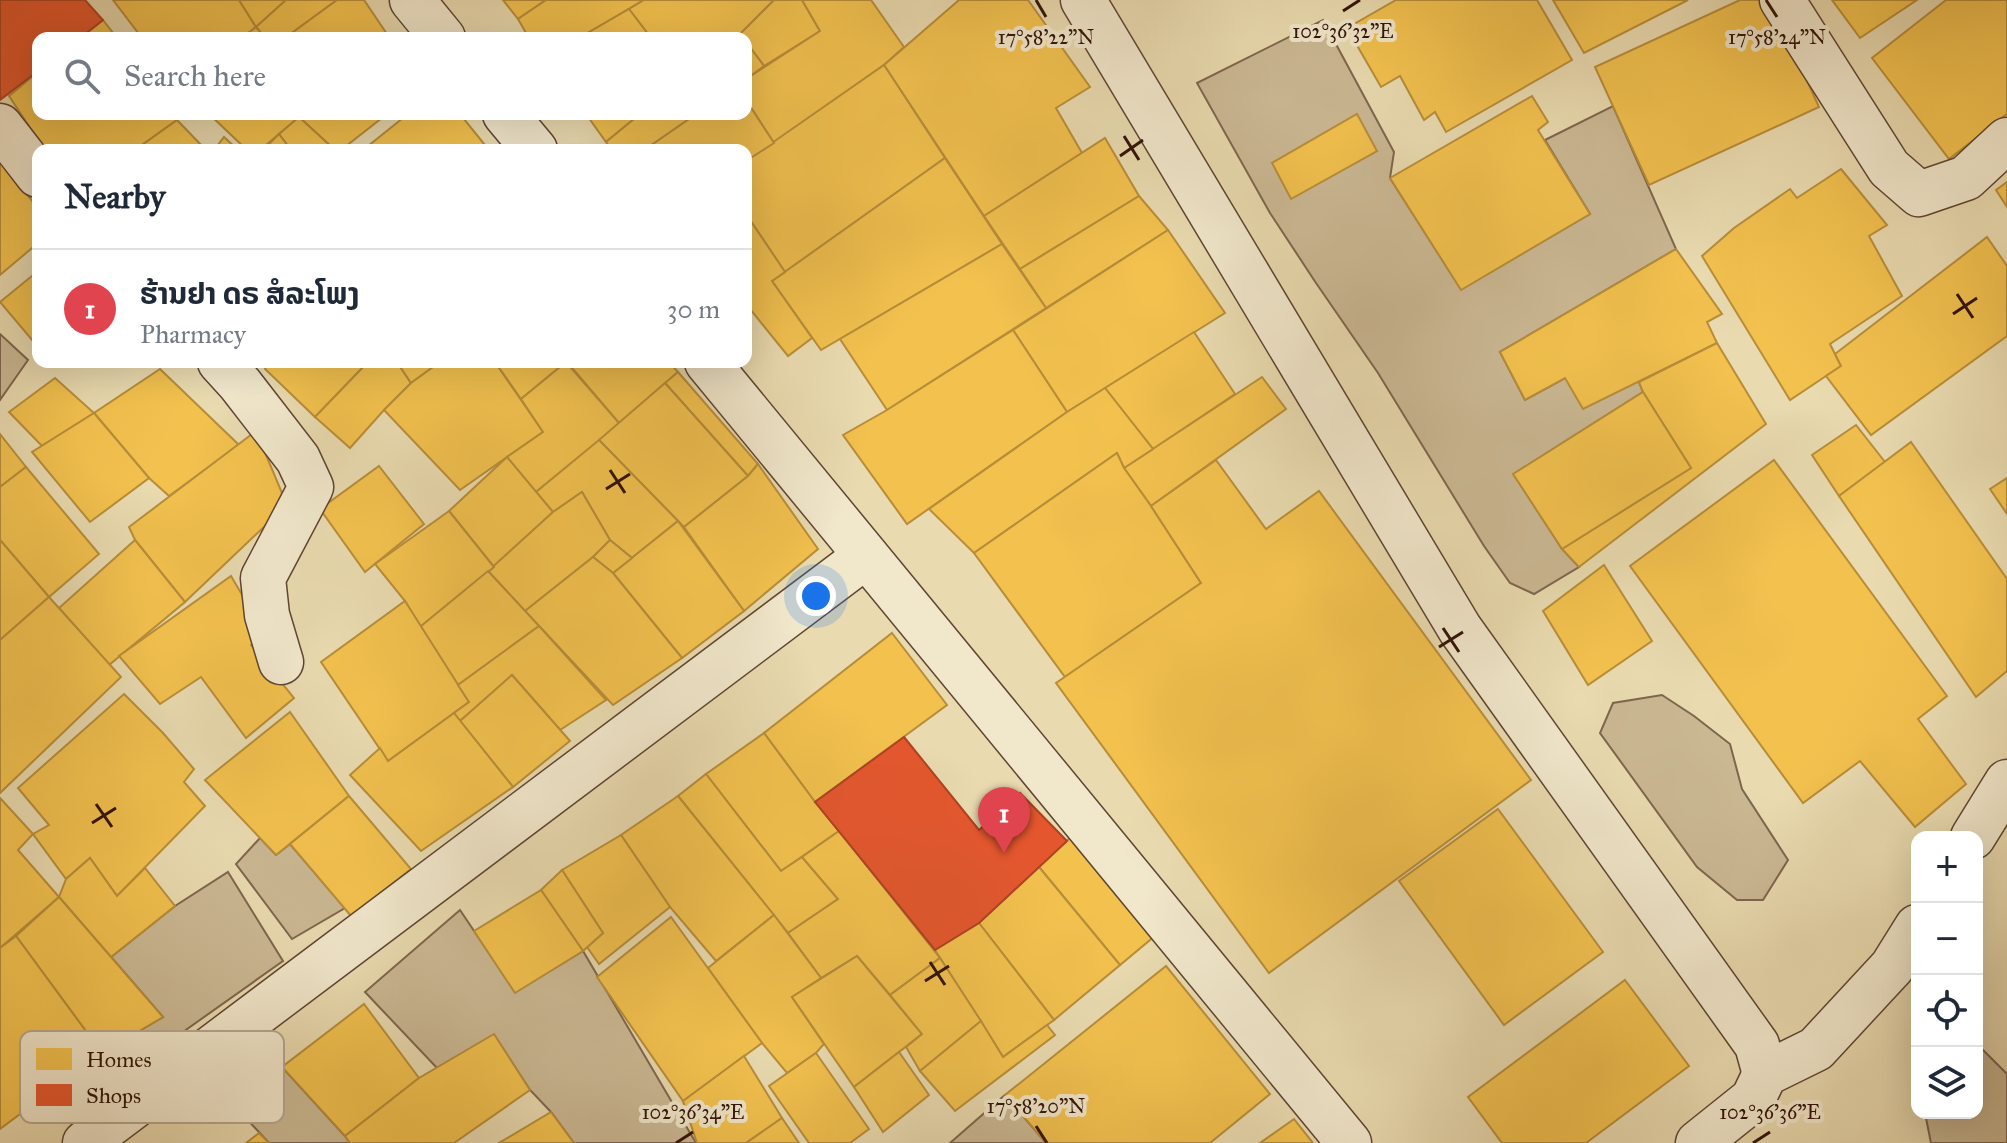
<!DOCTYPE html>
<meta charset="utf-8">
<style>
body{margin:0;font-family:"IM FELL Great Primer","Noto Sans Lao",serif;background:#f2f2f3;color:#1f2937}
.controls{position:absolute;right:24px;bottom:24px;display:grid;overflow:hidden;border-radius:16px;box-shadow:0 8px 32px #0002}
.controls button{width:72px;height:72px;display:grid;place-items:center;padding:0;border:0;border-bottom:2px solid #e0e1e3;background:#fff;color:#1f2937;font:40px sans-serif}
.you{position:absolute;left:816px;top:596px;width:28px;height:28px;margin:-20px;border:6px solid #fff;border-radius:50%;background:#1a73e8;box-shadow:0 0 0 12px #1a73e833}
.badge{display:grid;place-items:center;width:52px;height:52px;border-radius:50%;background:#8f2418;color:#fff;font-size:26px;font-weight:700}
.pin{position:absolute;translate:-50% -66px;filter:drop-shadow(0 2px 4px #0008)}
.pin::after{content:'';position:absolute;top:42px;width:28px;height:24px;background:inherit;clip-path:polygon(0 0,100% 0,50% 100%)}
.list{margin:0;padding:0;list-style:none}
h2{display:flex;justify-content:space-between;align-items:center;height:104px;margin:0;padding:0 32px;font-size:34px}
h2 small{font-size:26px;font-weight:400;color:#747a83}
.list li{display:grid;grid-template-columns:52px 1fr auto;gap:24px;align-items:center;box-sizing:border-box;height:120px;padding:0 32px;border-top:2px solid #e0e1e3}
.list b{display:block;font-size:30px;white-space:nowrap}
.list p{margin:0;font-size:26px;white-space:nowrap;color:#747a83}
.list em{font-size:26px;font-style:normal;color:#747a83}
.icon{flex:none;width:44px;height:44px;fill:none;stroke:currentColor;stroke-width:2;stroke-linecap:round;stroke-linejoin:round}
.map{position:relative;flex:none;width:2007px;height:1143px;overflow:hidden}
.search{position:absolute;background:#fff;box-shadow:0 8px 32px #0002;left:32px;top:32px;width:720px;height:88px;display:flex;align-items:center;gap:20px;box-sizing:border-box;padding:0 28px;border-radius:16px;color:#747a83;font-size:30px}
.panel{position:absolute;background:#fff;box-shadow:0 8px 32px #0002;left:32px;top:144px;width:720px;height:224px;border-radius:16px}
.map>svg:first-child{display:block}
.green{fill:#cab893;stroke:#7e664e;stroke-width:2}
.homes{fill:#f2c14e;stroke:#b88d39;stroke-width:2}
.shops{fill:#e4572e;stroke:#ae4323;stroke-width:2}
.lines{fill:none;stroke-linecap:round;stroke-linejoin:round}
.minor-casing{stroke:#5f4532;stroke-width:47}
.minor{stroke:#f1e7cb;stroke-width:44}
.ticks{fill:none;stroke:#311308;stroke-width:3}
.key{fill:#f1e7cb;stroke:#b7a790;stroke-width:2}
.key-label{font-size:22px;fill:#311308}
.ticks-label{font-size:20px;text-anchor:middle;fill:#311308;stroke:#f1e7cb;stroke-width:8;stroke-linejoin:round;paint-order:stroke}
</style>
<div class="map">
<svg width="2007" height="1143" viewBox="0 0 2007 1143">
<rect width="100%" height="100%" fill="#e9daaf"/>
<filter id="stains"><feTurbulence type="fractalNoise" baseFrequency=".0025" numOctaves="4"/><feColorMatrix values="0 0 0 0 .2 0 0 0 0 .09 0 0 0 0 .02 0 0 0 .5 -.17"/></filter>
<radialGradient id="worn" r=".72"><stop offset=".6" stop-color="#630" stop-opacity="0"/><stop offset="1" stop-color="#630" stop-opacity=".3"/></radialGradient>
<!-- green -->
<g class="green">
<path d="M 1323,20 L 1394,152 L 1390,178 L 1461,289 L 1590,214 L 1545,140 L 1613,106 L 1676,249 L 1500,352 L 1525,400 L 1565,378 L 1639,382 L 1643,392 L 1514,474 L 1562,549 L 1579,567 L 1534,594 L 1510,583 L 1484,546 L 1378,373 L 1316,283 L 1270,213 L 1197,83 Z"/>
<path d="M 0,334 L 28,360 L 0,400 Z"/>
<path d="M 1662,695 L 1694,716 L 1730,744 L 1742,789 L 1788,860 L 1763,900 L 1737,900 L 1697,867 L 1600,733 L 1613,703 Z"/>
<path d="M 260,838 L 276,855 L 290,844 L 345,908 L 292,939 L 236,864 Z"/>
<path d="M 228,872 L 283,961 L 159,1049 L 141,1030 L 163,1017 L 111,957 L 175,906 Z"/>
<path d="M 460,910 L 515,992 L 583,951 L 696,1143 L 574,1143 L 551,1112 L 530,1090 L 494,1035 L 437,1068 L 365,992 Z"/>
<path d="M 1980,1047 L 2007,1074 L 2007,1143 L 1931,1143 L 1925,1113 L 1977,1113 L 1977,1048 Z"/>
<path d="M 282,1067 L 345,1136 L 350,1143 L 269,1143 L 231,1102 Z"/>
<path d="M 1005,1095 L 1046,1143 L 950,1143 Z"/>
</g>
<!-- homes -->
<g class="homes">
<path d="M 113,0 L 239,0 L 256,27 L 242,38 L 142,38 Z"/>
<path d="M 239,0 L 286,0 L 256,27 Z"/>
<path d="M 286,0 L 337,0 L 285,38 L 265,38 L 256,27 Z"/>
<path d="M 337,0 L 364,0 L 387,34 L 382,38 L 285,38 Z"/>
<path d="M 503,0 L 546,0 L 518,19 Z"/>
<path d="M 546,0 L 644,0 L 579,38 L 529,38 L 518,19 Z"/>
<path d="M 644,0 L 774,0 L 740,34 L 743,38 L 651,38 L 629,9 Z"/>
<path d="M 774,0 L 802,0 L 820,31 L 764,66 L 746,42 L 746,38 L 743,38 L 740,34 Z"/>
<path d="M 802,0 L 871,0 L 904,47 L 884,65 L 774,143 L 746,100 L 746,79 L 820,31 Z"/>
<path d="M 959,0 L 1028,0 L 1090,87 L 1056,108 L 1082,153 L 984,216 L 884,65 Z"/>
<path d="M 1396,0 L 1537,0 L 1572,60 L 1446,132 L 1435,112 L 1424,120 L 1400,76 L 1381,87 L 1347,28 Z"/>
<path d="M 1553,0 L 1688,0 L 1584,53 Z"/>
<path d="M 1740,0 L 1770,0 L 1819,107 L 1649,185 L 1595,67 Z"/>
<path d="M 1832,0 L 1917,0 L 1860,38 Z"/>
<path d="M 1946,0 L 2007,0 L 2007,114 L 1949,159 L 1872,58 Z"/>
<path d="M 629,9 L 651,38 L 579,38 Z"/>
<path d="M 103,20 L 117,38 L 80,38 Z"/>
<path d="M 256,27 L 265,38 L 242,38 Z"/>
<path d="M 746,42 L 764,66 L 746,79 Z"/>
<path d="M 884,65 L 945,158 L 785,272 L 746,214 L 746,161 Z"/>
<path d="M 38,72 L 38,114 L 173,114 L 177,120 L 135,150 L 45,150 L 9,96 Z"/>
<path d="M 1532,96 L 1548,122 L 1538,130 L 1590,214 L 1461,290 L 1390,178 Z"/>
<path d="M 746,100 L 774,143 L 746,161 L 746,150 L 644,150 L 696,114 L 746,114 Z"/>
<path d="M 209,114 L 303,114 L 260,150 L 247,150 Z"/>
<path d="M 303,114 L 387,114 L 341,150 L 335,150 L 299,117 Z"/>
<path d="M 408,114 L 460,114 L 489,150 L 363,150 Z"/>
<path d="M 586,114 L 640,114 L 606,142 Z"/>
<path d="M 640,114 L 696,114 L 644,150 L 612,150 L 606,142 Z"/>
<path d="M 1357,114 L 1377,151 L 1291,199 L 1272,163 Z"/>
<path d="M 299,117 L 335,150 L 291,150 L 279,134 Z"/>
<path d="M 177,120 L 206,150 L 135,150 Z"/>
<path d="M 279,134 L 291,150 L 263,150 Z"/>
<path d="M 224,137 L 238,150 L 214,150 Z"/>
<path d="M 1105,138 L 1139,196 L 1020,269 L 984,216 Z"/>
<path d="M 945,158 L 1002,244 L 821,350 L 772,281 Z"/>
<path d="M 0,161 L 38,208 L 38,243 L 0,275 Z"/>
<path d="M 1841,169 L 1887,225 L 1869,236 L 1902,296 L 1830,344 L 1841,366 L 1790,400 L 1702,256 L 1734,228 L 1790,189 L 1797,198 Z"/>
<path d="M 2007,182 L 2007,207 L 1996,190 Z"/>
<path d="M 1139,196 L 1168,230 L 1046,308 L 1020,269 Z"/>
<path d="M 746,214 L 785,272 L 772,281 L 812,338 L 788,356 L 746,304 Z"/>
<path d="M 1168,230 L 1225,313 L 1067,412 L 1013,330 Z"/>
<path d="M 1987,237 L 2007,266 L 2007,336 L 1871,435 L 1826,376 L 1841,366 L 1835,354 Z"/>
<path d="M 1002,244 L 1046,308 L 887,410 L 840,339 Z"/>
<path d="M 1676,249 L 1722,314 L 1707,322 L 1717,343 L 1583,409 L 1565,378 L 1525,400 L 1500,352 Z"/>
<path d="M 38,271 L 38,347 L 0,302 Z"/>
<path d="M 1013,330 L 1067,412 L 907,524 L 843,435 L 887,410 Z"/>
<path d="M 1194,332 L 1235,394 L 1153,449 L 1105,388 Z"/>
<path d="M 1717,343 L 1766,424 L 1579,567 L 1562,549 L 1691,468 L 1643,392 L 1639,382 Z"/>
<path d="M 270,362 L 368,362 L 315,417 L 265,369 Z"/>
<path d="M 368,362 L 397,362 L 411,383 L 384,410 L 350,448 L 315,417 Z"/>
<path d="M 397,362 L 440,362 L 411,383 Z"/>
<path d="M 440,362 L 495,362 L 543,432 L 460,490 L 384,410 L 411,383 Z"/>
<path d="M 495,362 L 566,362 L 521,399 Z"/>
<path d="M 566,362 L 620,424 L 536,492 L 507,457 L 543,432 L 521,399 Z"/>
<path d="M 567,362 L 669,362 L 678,372 L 620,424 Z"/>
<path d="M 160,369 L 239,445 L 169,496 L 149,478 L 94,413 Z"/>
<path d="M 678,372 L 758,464 L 748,476 L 665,383 Z"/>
<path d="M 1262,377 L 1286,409 L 1151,506 L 1124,468 Z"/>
<path d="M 55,378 L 94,413 L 42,446 L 9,412 Z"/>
<path d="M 665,383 L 748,476 L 684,527 L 599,440 Z"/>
<path d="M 1105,388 L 1153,449 L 1124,468 L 1117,453 L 974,553 L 929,509 L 1067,412 Z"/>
<path d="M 1643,392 L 1691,468 L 1562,549 L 1513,474 Z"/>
<path d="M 94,413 L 149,478 L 90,522 L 32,452 Z"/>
<path d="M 1856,425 L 1885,462 L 1839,496 L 1812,455 Z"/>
<path d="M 256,431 L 287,505 L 185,602 L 135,540 L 129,527 Z"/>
<path d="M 0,434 L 26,467 L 0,487 Z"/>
<path d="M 599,440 L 678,521 L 632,558 L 610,540 L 582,492 L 553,512 L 536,492 Z"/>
<path d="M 1911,442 L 2007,579 L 2007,671 L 1976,697 L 1839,496 Z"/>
<path d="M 1117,453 L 1124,468 L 1151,506 L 1201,583 L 1065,677 L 974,553 Z"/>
<path d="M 507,457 L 553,512 L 494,567 L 449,511 Z"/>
<path d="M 1216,460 L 1266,529 L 1319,491 L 1531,780 L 1269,973 L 1056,683 L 1201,583 L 1151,506 Z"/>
<path d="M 1774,460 L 1947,696 L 1918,719 L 1966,784 L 1915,827 L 1860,761 L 1803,803 L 1630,566 Z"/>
<path d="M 758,464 L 818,549 L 744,611 L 684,527 L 748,476 Z"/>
<path d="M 379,466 L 424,524 L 365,572 L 320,509 Z"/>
<path d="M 26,467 L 99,554 L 49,597 L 0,540 L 0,487 Z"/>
<path d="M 2007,478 L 2007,514 L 1990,489 Z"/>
<path d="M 582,492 L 610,540 L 593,557 L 525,611 L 488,571 L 553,512 Z"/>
<path d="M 449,511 L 494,567 L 420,627 L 405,601 L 375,564 Z"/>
<path d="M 678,521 L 744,611 L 682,658 L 613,573 Z"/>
<path d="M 0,540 L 49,597 L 0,640 Z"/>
<path d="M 135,540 L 185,602 L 109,665 L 59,608 Z"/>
<path d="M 610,540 L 632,558 L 613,573 L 593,557 Z"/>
<path d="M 593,557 L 613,573 L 682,658 L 613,705 L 525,611 Z"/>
<path d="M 1604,565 L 1652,641 L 1588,685 L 1543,611 Z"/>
<path d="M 488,571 L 539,626 L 458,685 L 420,627 Z"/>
<path d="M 231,576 L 265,634 L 251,645 L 294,698 L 246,738 L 201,677 L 160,704 L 119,656 Z"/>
<path d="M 49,597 L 121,677 L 0,793 L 0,640 Z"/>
<path d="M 405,601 L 469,702 L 388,761 L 321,662 Z"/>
<path d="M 539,626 L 606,700 L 560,730 L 512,675 L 460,721 L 454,713 L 469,702 L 458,685 Z"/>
<path d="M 892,633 L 947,705 L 815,802 L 764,733 Z"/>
<path d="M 512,675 L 570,741 L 513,787 L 460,721 Z"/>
<path d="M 124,694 L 163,733 L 194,769 L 184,782 L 205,806 L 117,896 L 90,858 L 66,879 L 33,834 L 49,825 L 18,788 Z"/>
<path d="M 290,712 L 349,796 L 276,855 L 205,780 Z"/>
<path d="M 454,713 L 513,787 L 421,851 L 350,775 L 380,748 L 388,761 Z"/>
<path d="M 764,733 L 815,802 L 839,831 L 781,871 L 706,774 Z"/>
<path d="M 706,774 L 781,871 L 802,857 L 838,899 L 788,933 L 678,796 Z"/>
<path d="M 349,796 L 411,869 L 351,916 L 290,844 Z"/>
<path d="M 678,796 L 774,915 L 716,961 L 670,907 L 621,835 Z"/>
<path d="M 0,798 L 33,834 L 18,850 L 59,897 L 0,948 Z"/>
<path d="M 1498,809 L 1603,952 L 1504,1025 L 1399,881 Z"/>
<path d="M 839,831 L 940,958 L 890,995 L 857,956 L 821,978 L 788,933 L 838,899 L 802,857 Z"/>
<path d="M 621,835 L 670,907 L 599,964 L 587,947 L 603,933 L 562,870 Z"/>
<path d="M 1073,835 L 1156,935 L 1120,965 L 1039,867 Z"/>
<path d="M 90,858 L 117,896 L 145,868 L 175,906 L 111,957 L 59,897 L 66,879 Z"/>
<path d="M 1039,867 L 1120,965 L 1054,1020 L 979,923 Z"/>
<path d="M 562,870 L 603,933 L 583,951 L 541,890 Z"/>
<path d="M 541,890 L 583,951 L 515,993 L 474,931 Z"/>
<path d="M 59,897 L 163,1017 L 102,1053 L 16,936 Z"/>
<path d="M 774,915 L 821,978 L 792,997 L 824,1044 L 816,1053 L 787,1073 L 762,1043 L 708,968 Z"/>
<path d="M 671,917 L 762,1043 L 683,1101 L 597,977 Z"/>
<path d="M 979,923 L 1054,1020 L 1003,1057 L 935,950 Z"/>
<path d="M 16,936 L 102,1053 L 0,1129 L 0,948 Z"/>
<path d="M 857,956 L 922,1034 L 854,1087 L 792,997 Z"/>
<path d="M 940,958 L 981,1021 L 920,1071 L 906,1047 L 922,1034 L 890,995 Z"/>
<path d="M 1166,966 L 1270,1094 L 1210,1143 L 1046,1143 L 1005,1095 Z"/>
<path d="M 1625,980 L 1689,1066 L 1586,1143 L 1502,1143 L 1468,1097 Z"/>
<path d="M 364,1004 L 419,1078 L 345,1136 L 282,1067 Z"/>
<path d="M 981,1021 L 1003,1057 L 1047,1025 L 1055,1035 L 955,1111 L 920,1071 Z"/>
<path d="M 494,1034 L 530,1090 L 454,1143 L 350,1143 L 345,1136 L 419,1078 Z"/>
<path d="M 899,1052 L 929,1095 L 883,1132 L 854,1087 Z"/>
<path d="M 816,1053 L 869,1129 L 850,1143 L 809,1143 L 769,1086 Z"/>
<path d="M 744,1056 L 782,1118 L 746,1143 L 697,1143 L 683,1101 Z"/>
<path d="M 551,1112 L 574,1143 L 499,1143 Z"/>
<path d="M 782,1118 L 799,1143 L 746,1143 Z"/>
<path d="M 1294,1119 L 1313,1143 L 1260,1143 Z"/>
<path d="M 259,1133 L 269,1143 L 246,1143 Z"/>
</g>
<!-- shops -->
<g class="shops">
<path d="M 0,0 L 85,0 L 103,20 L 80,38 L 38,38 L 38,71 L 0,100 Z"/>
<path d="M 904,737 L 979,830 L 1020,793 L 1067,841 L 979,923 L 935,950 L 815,802 Z"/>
</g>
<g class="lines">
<defs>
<g id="minor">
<path d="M 412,0 L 443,38"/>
<path d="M 1083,0 L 1460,629 L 1757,1045 L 1765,1074"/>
<path d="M 1782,0 L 1889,168 L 1919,194 L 1966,178 L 2007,140"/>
<path d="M 505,114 L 535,150"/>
<path d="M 0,126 L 38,175"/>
<path d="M 220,362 L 240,384 L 298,459 L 311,487 L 263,578 L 267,615 L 281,662"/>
<path d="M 707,362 L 1349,1143"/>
<path d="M 1973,837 L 2007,782"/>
<path d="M 85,1143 L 866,556"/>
<path d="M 1698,1143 L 1753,1099 L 1765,1074 L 1816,1049 L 1892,967 L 1917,927"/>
</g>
</defs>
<!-- minor casing -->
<use href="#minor" class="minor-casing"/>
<!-- minor -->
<use href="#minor" class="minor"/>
</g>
<!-- ticks -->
<path class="ticks" d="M 1036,0 L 1046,17M 1766,0 L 1777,17M 1343,11 L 1360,0M 1124,136 L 1139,160M 1120,156 L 1143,140M 1957,294 L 1973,318M 1953,314 L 1977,298M 610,470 L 625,493M 606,489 L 630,474M 1443,628 L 1459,652M 1439,647 L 1463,632M 96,804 L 112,827M 92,823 L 116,808M 930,962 L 945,985M 925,981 L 949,966M 1036,1126 L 1047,1143M 676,1143 L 693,1132M 1753,1143 L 1770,1132"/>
<!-- legend -->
<rect x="20" y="1031" width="264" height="92" rx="12" class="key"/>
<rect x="36" y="1048" width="36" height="22" fill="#f2c14e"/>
<rect x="36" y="1084" width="36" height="22" fill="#e4572e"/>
<g class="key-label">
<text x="86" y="1067">Homes</text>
<text x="86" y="1103">Shops</text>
</g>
<g class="ticks-label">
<text x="1343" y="38">102°36'32"E</text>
<text x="1046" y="44">17°58'22"N</text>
<text x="1777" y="44">17°58'24"N</text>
<text x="1036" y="1113">17°58'20"N</text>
<text x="693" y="1119">102°36'34"E</text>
<text x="1770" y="1119">102°36'36"E</text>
</g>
<rect width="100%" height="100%" filter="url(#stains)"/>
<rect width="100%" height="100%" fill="url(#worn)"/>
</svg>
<div class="controls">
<button>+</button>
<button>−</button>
<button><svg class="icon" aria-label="locate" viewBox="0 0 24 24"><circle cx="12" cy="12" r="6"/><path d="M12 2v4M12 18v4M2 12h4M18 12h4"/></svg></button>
<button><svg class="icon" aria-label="layers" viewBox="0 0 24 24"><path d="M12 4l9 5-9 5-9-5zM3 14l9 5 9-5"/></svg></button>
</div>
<div class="you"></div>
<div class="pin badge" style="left:1004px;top:853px;background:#e0444e">1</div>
<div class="search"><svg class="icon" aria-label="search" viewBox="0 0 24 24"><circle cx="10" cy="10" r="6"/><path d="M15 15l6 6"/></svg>Search here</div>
<section class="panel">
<h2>Nearby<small></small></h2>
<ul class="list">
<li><span class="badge" style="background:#e0444e">1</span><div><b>ຮ້ານຢາ ດຣ ສໍລະໂພງ</b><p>Pharmacy</p></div><em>30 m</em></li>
</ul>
</section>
</div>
